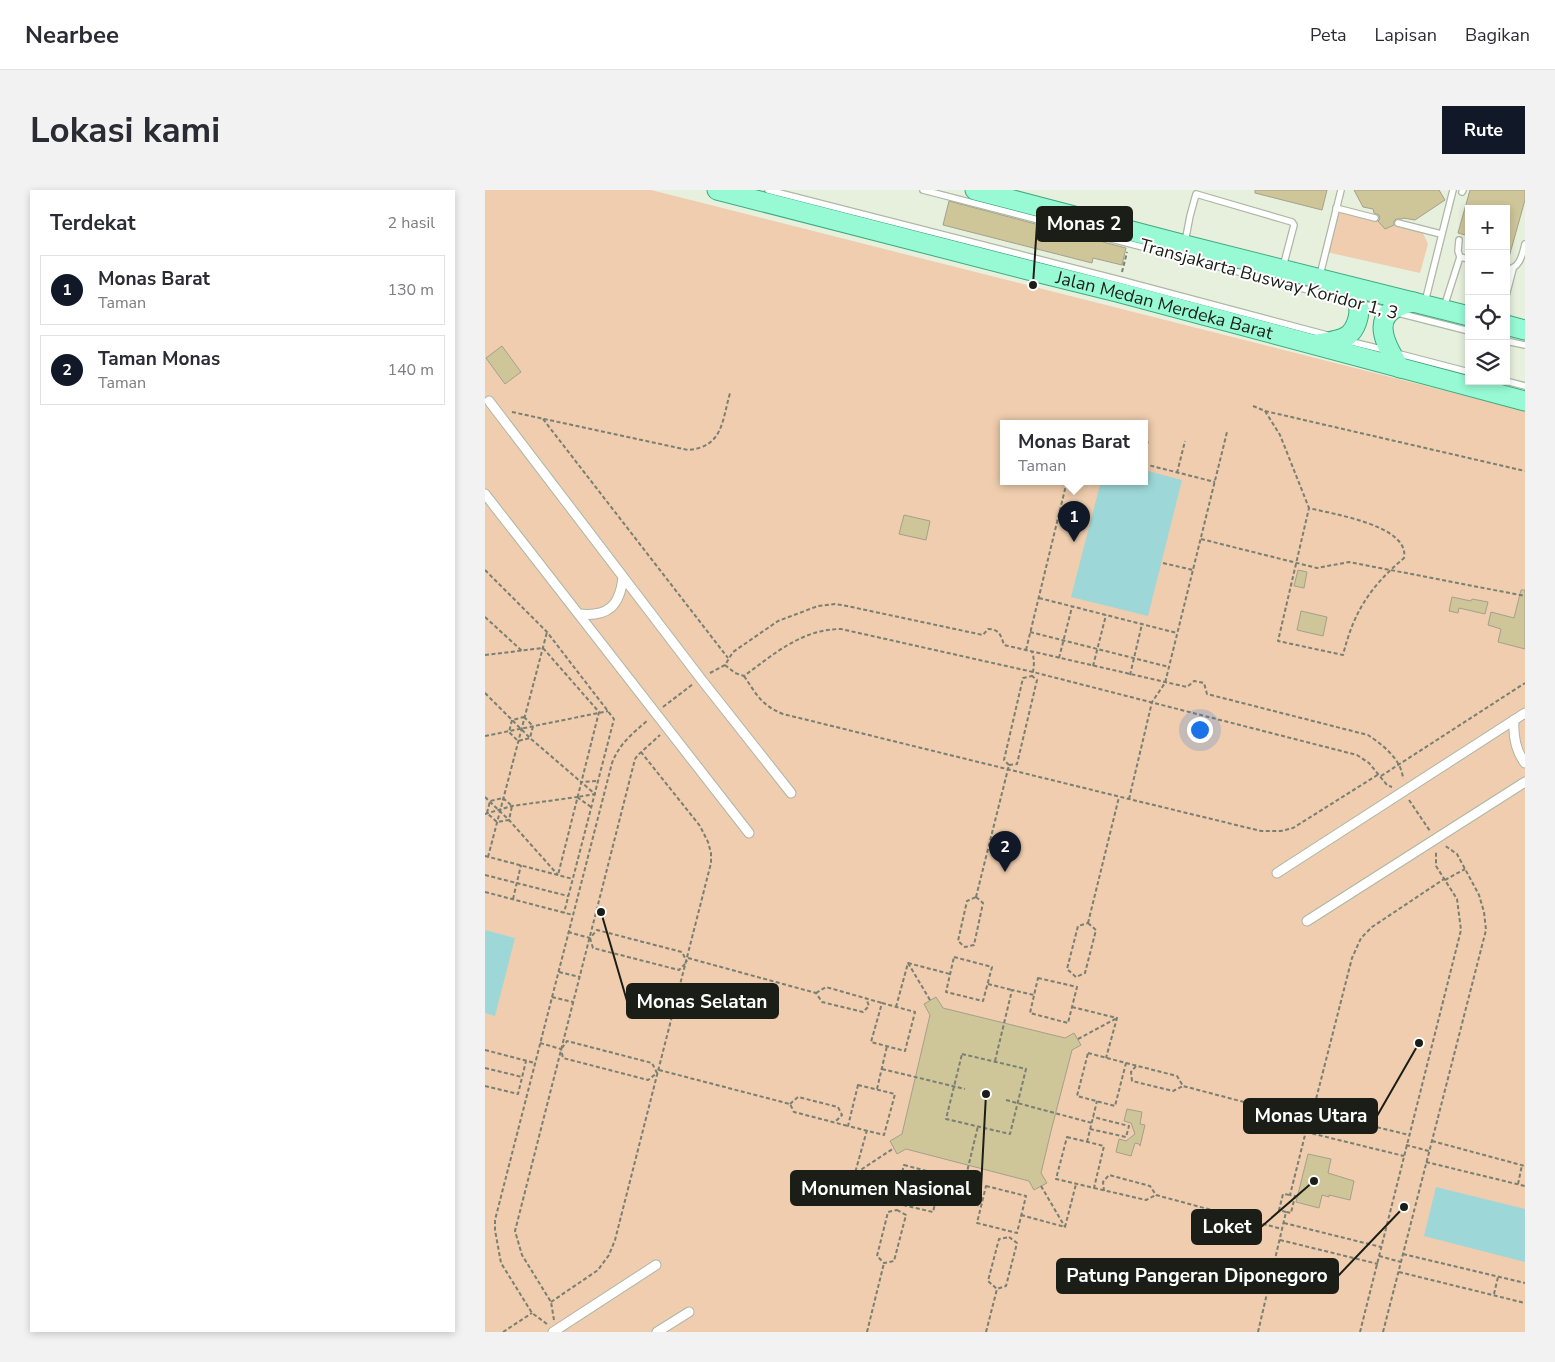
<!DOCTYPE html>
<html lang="id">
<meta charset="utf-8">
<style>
body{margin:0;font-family:"Nunito Sans",sans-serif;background:#f2f2f3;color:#2b2b33}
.controls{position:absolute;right:15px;top:15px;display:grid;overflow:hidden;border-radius:0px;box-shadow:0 2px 8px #0003}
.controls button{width:45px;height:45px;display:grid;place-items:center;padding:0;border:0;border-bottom:1px solid #e1e1e2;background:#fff;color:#2b2b33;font:25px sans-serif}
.you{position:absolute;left:714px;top:539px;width:18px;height:18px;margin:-12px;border:4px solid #fff;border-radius:50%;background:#1a73e8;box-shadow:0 0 0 8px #1a73e833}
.badge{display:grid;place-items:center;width:32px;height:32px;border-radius:50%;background:#111827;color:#fff;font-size:16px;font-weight:700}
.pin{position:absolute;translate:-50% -41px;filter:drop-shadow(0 1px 2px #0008)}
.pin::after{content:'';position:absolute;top:26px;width:18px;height:15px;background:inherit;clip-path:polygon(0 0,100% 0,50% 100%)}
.popup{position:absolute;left:515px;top:230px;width:148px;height:65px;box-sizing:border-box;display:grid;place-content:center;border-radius:0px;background:#fff;filter:drop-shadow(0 1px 4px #0005);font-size:16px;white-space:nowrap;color:#7c7c81}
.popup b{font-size:19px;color:#2b2b33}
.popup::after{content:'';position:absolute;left:50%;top:100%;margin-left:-10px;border:10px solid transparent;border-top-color:#fff}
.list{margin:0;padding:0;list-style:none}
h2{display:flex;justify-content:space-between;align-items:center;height:65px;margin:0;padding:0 20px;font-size:21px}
h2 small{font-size:16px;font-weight:400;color:#7c7c81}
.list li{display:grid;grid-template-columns:32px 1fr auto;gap:15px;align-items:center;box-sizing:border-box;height:70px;margin:0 10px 10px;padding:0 10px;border:1px solid #e1e1e2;border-radius:0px}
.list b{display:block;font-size:19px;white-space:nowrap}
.list p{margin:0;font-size:16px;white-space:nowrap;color:#7c7c81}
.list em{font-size:16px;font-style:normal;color:#7c7c81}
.icon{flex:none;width:28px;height:28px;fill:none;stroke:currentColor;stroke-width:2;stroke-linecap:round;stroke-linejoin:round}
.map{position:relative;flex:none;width:1040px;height:1142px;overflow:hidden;border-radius:0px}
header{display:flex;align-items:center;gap:30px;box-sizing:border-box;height:70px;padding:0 25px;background:#fff;border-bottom:1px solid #e1e1e2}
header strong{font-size:24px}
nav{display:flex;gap:28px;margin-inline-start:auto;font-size:18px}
.intro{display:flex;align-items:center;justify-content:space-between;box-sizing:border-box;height:120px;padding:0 30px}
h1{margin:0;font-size:35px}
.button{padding:12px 22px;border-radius:0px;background:#111827;color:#fff;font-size:18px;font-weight:700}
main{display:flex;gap:30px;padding:0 30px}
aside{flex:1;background:#fff;border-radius:0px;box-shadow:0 2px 8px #0003}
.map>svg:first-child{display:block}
.green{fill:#efcdae;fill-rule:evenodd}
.water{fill:#9ed7d7}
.building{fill:#cec599;stroke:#a4a08d}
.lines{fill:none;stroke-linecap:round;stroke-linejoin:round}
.service-casing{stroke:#adb7a5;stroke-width:8}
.pedestrian-casing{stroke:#adb7a5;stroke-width:11}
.primary-casing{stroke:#3faa7f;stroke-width:21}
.path{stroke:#797f72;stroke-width:2;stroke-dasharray:4 2.5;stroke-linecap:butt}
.service{stroke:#fff;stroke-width:5.5}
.pedestrian{stroke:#fff;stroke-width:9}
.primary{stroke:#97fad4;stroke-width:19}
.labels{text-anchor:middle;stroke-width:4;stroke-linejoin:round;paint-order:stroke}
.street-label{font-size:18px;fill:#1b1e17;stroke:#fff}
.leader{fill:none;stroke:#1b1e17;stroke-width:2}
.callout-dot{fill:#1b1e17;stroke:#fff;stroke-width:2}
.callout{fill:#1b1e17;stroke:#1b1e17;stroke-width:2}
.callout-label{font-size:19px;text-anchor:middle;font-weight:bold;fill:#fff}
</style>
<header>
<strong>Nearbee</strong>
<nav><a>Peta</a><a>Lapisan</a><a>Bagikan</a></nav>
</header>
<div class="intro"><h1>Lokasi kami</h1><a class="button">Rute</a></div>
<main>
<aside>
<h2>Terdekat<small>2 hasil</small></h2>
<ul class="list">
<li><span class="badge">1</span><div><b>Monas Barat</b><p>Taman</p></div><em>130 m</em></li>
<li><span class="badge">2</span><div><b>Taman Monas</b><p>Taman</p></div><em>140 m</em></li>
</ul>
</aside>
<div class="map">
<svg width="1040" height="1142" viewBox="0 0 1040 1142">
<rect width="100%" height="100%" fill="#e6f0dd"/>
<!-- green -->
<g class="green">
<path d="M 0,0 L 166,0 L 1040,221 L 1040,1142 L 0,1142 ZM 519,233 L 659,233 L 659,291 L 519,291 Z"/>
<path d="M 859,21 L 937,41 L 943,54 L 935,83 L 837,61 L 847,25 Z"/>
</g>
<!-- water -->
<g class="water">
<path d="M 659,280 L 697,290 L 663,426 L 586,407 L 616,291 L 659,291 Z"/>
<path d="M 0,740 L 30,748 L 10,826 L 0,823 Z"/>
<path d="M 951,997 L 1040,1019 L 1040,1072 L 939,1046 Z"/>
</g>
<!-- building -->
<g class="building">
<path d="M 770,0 L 842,0 L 837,20 L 770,3 Z"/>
<path d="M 869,0 L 954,0 L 960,10 L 930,30 L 918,28 L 917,29 L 911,29 L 909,31 L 909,35 L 900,39 L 893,31 L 895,29 L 894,25 L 889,23 L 888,19 L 878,17 Z"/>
<path d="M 985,0 L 1040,0 L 1040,10 L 1024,67 L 1021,67 L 1021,19 L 984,19 L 984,46 L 973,43 Z"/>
<path d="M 464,11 L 641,58 L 637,75 L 608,68 L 607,73 L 458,35 Z"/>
<path d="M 17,156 L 36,182 L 20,194 L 1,168 Z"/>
<path d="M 419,325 L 445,331 L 441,350 L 414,344 Z"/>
<path d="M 813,380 L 822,382 L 819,398 L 809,396 Z"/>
<path d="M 1036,400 L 1040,400 L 1040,459 L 1013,452 L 1016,439 L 1003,435 L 1006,422 L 1029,428 Z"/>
<path d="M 967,407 L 986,411 L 987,409 L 1003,412 L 1000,424 L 974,418 L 973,423 L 964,421 Z"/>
<path d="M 816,421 L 842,427 L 838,446 L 812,440 Z"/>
<path d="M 451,807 L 458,818 L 580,848 L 589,843 L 596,855 L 587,860 L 566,941 L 556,983 L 562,993 L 549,1000 L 544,991 L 421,959 L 412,964 L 405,951 L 417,944 L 445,825 L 439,814 Z"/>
<path d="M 642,919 L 657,922 L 655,934 L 660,935 L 655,956 L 654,954 L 650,953 L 646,966 L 631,962 L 634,949 L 641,951 L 650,944 L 646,933 L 639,931 Z"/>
<path d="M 823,964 L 846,969 L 843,983 L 869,991 L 865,1010 L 844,1005 L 844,1007 L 837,1005 L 834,1018 L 811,1012 Z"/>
</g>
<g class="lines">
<defs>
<g id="service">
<path d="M 283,0 L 635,90 L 842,145"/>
<path d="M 438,0 L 865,111"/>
<path d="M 977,2 L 978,0"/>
<path d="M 851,18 L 890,28"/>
<path d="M 913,33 L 956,44"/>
<path d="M 974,50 L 973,61 L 975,67 L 984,69"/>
<path d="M 700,52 L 705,26 L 711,4 L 807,32 L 809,35 L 798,77"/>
<path d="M 1021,80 C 1035,78 1037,66 1040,54"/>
<path d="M 835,85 L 856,0"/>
<path d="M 1021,106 L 1028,79"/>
<path d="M 940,112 L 968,0"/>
<path d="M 877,114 L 902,120"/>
<path d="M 959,117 L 975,67"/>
<path d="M 913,123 L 984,141"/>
<path d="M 863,151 L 900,160"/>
<path d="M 1021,151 L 1040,155"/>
<path d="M 911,163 L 984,182"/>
<path d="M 1021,191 L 1040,196"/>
</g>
<g id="pedestrian">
<path d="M 4,211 L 216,489 L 306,603"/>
<path d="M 0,304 L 264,643"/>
<path d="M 94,424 C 123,427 135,416 138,387"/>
<path d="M 1029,530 C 1028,546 1030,560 1040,573"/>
<path d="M 792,683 L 1040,523"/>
<path d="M 822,731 L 1040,592"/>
<path d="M 68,1142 L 171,1075"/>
<path d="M 172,1142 L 204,1122"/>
</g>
<g id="primary">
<path id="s1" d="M 232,0 L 555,83 L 632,102 L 1040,211"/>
<path d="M 490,0 L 700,55 L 984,126"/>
<path d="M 1021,135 L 1040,140"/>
<path d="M 832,154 C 842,152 854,151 862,146 C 871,140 876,124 873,114 C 871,105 861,99 854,95"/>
<path d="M 915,178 C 896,149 884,120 929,112"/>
</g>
</defs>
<!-- service casing -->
<use href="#service" class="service-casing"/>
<!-- pedestrian casing -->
<use href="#pedestrian" class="pedestrian-casing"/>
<!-- primary casing -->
<use href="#primary" class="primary-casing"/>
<!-- path -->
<g class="path">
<path d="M 637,82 L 642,62"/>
<path d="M 768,216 L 780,221 L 1040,281"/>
<path d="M 780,221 L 795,245 L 824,318 C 846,324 925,335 919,368 C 885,397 869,421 858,465 L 793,451 L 824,318"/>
<path d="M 27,222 L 203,260 C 238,257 237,231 245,203"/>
<path d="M 58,229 L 243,468"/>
<path d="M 659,268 L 663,250"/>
<path d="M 659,274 L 730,292"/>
<path d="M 692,283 L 700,251"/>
<path d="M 716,349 L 832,378 L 864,372 L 1040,406"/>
<path d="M 678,373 L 708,380"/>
<path d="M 0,380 L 62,442 L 129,529 L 79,723"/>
<path d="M 554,408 L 692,443"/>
<path d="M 0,427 L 37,461"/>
<path d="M 545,442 L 684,477"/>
<path d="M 541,460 L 582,291"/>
<path d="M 0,465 L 58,458 L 114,522 L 73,685"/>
<path d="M 574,468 L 587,417"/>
<path d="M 240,475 L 250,483 L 259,486 C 289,464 317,439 356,439 L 548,482 L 872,565 L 884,573 L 902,595 L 907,597"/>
<path d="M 608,476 L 621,425"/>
<path d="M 225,483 L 240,475 L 248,462 L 293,431 L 333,416 L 350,414 L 362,416 L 498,445 L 503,439 C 514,439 516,445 519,455 L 702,497 L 709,491 L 719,493 L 722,504 L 883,545 C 898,555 917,570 918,589"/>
<path d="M 645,485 L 657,434"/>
<path d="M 259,486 C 272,505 276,515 298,524 L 644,609 L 776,641 L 796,641 L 808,638 L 894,584"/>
<path d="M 0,503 L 45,548 L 96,592"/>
<path d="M 178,517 L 208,494"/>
<path d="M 39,527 L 48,536 L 45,548 L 33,551 L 24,542 L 27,530 Z"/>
<path d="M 0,546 L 123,521"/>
<path d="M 524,575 L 519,570 L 538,488 L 547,486 C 549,478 550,470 547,462"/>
<path d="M 524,575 L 532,574 L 552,490 L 547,486"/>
<path d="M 896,586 L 1040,493"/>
<path d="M 0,607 L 24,630 L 73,685"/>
<path d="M 18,608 L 27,616 L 24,630 L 12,632 L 2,623 L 5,611 Z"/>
<path d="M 644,609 L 667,512 L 680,493 L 742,242"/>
<path d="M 924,610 L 945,641"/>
<path d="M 106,617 L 92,607 L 110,604 L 96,592 L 113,591"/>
<path d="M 0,624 L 27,616 L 92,607"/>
<path d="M 0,666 L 88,689"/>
<path d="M 3,667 L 62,442"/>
<path d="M 0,685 L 83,706"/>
<path d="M 960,690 L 980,679"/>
<path d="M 0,702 L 88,725"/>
<path d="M 491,707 L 524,575"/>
<path d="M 491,707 L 498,713 L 489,755 L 480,757 L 473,751 L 482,711 Z"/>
<path d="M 28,709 L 36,675"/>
<path d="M 603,733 L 611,740 L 600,783 L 591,787 L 582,779 L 593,736 Z"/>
<path d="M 603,733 L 634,607"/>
<path d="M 83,742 L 105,748 L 112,740 L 197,762 L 202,772"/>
<path d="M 105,748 L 108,758 L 194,780 L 200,774"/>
<path d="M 469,767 L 507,777 L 498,811 L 461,802 Z"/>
<path d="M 203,768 L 331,803 L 337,812 L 378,822 L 384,816 L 381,808"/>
<path d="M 423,773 L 445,810"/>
<path d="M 74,782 L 95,787"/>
<path d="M 553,788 L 592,797 L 583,833 L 545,823 Z"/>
<path d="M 503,794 L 527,800"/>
<path d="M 331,803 L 341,797 L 397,813"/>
<path d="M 67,807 L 88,812"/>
<path d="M 397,813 L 430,822 L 420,861 L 386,852 Z"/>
<path d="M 411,817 L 423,773 L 465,784"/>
<path d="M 587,817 L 632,828 L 621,868"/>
<path d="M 593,849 L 632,828"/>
<path d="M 55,853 L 76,859 L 78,868 L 163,890 L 172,883 L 167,873 L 82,851 L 77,858"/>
<path d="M 0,860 L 50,873"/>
<path d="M 603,863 L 641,873 L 630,916 L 592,906 Z"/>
<path d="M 477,864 L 541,879 L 525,944 L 461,929 Z"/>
<path d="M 510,871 L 527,800 L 549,805"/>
<path d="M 641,873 L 692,886 L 698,896 L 824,929"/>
<path d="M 651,876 L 646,882 L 647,891 L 688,901 L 698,896"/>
<path d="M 0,878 L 37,887"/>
<path d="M 397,879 L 480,899"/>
<path d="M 174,880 L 305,914 L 309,922 L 363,936"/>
<path d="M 373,895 L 410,904 L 399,945 L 363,936 Z"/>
<path d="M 0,896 L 33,904 L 41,871"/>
<path d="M 392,899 L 402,856"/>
<path d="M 521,910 L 607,933"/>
<path d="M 305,914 L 313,907 L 353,917 L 357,925 L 350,932"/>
<path d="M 828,921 L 867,768 L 876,748 L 887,737 L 959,689"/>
<path d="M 605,939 L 641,947 L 644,936 L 608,927"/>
<path d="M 382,940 L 370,983 L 414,995"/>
<path d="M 821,942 L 919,966"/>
<path d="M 582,947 L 619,956 L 609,998 L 571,989 Z"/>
<path d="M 947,951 L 1040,976"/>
<path d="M 602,952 L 612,911"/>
<path d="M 921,955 L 944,961"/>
<path d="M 941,972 L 1040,996"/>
<path d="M 419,975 L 457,985 L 448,1022 L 409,1013 Z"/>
<path d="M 371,983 L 409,958"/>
<path d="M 1033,994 L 1037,975"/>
<path d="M 501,996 L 541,1006 L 532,1043 L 492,1033 Z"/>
<path d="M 556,996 L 580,1037"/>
<path d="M 609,998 L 661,1010 L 671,1005"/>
<path d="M 619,1001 L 618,992 L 624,985 L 665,996 L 671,1005 L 797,1039"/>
<path d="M 452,1005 L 496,1016"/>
<path d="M 475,1011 L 493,936"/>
<path d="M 412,1020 L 421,1025 L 409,1071 L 399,1073 L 392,1066 L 403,1022 Z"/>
<path d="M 801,1022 L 794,1020 L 798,1004 L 805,1005"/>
<path d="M 536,1025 L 580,1037 L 591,994"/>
<path d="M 799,1033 L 896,1057"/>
<path d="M 524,1047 L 532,1053 L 521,1096 L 512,1099 L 503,1091 L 514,1049 Z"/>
<path d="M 795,1050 L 893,1074"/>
<path d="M 918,1064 L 1040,1093"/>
<path d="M 894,1066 L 916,1072"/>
<path d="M 914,1082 L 1040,1113"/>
<path d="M 1009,1104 L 1013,1087"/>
<path d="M 66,1112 L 113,1080 L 124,1065 L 130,1050 L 226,673 L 226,663 L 223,652 L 215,636 L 156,562"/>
<path d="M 69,1130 L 66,1112 L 37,1065 L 30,1041 L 150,569 L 153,565 L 175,545"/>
<path d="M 62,1134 L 47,1123 L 16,1073 L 10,1040 L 10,1030 L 127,573 C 134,554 148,543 163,530"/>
<path d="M 18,1142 L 47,1123"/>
<path d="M 382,1142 L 399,1073"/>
<path d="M 501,1142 L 512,1099"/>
<path d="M 773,1142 L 801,1022 L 806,1023 L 810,1006 L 805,1005 L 826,921 L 924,945"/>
<path d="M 875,1142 L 976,740 L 972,709 L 951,676 L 951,662"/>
<path d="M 898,1142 L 1001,740 L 999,722 L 994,705 L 972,664 L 959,655"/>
</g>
<!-- service -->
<use href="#service" class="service"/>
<!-- pedestrian -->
<use href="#pedestrian" class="pedestrian"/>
<!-- primary -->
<use href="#primary" class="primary"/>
</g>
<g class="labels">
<!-- street labels -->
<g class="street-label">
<text transform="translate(784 89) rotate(15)" y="6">Transjakarta Busway Koridor 1, 3</text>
<text dy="6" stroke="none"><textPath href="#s1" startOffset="462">Jalan Medan Merdeka Barat</textPath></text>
</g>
</g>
<!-- callouts -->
<path class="leader" d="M548 95L552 34M116 722L142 811M934 853L892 926M501 904L496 998M829 991L776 1037M919 1017L853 1086"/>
<g class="callout-dot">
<circle cx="548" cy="95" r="5"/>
<circle cx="116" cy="722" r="5"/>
<circle cx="934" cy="853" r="5"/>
<circle cx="501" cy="904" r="5"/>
<circle cx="829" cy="991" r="5"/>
<circle cx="919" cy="1017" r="5"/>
</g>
<g class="callout">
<rect x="552" y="17" width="95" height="34" rx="5"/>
<rect x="142" y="794" width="151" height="34" rx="5"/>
<rect x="759" y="909" width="133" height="34" rx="5"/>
<rect x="306" y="981" width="190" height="34" rx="5"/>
<rect x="707" y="1020" width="69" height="34" rx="5"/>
<rect x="572" y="1069" width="281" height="34" rx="5"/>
</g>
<g class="callout-label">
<text x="599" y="40">Monas 2</text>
<text x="217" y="818">Monas Selatan</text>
<text x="826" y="932">Monas Utara</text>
<text x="401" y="1005">Monumen Nasional</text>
<text x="742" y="1043">Loket</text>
<text x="712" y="1092">Patung Pangeran Diponegoro</text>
</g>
</svg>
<div class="controls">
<button>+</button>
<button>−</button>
<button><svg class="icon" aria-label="locate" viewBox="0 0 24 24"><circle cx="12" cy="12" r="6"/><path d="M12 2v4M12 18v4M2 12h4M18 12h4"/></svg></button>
<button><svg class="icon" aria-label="layers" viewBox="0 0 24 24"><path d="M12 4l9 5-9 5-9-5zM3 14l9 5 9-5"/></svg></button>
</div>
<div class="you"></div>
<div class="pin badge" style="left:589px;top:352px">1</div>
<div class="popup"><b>Monas Barat</b>Taman</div>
<div class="pin badge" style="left:520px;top:682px">2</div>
</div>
</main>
